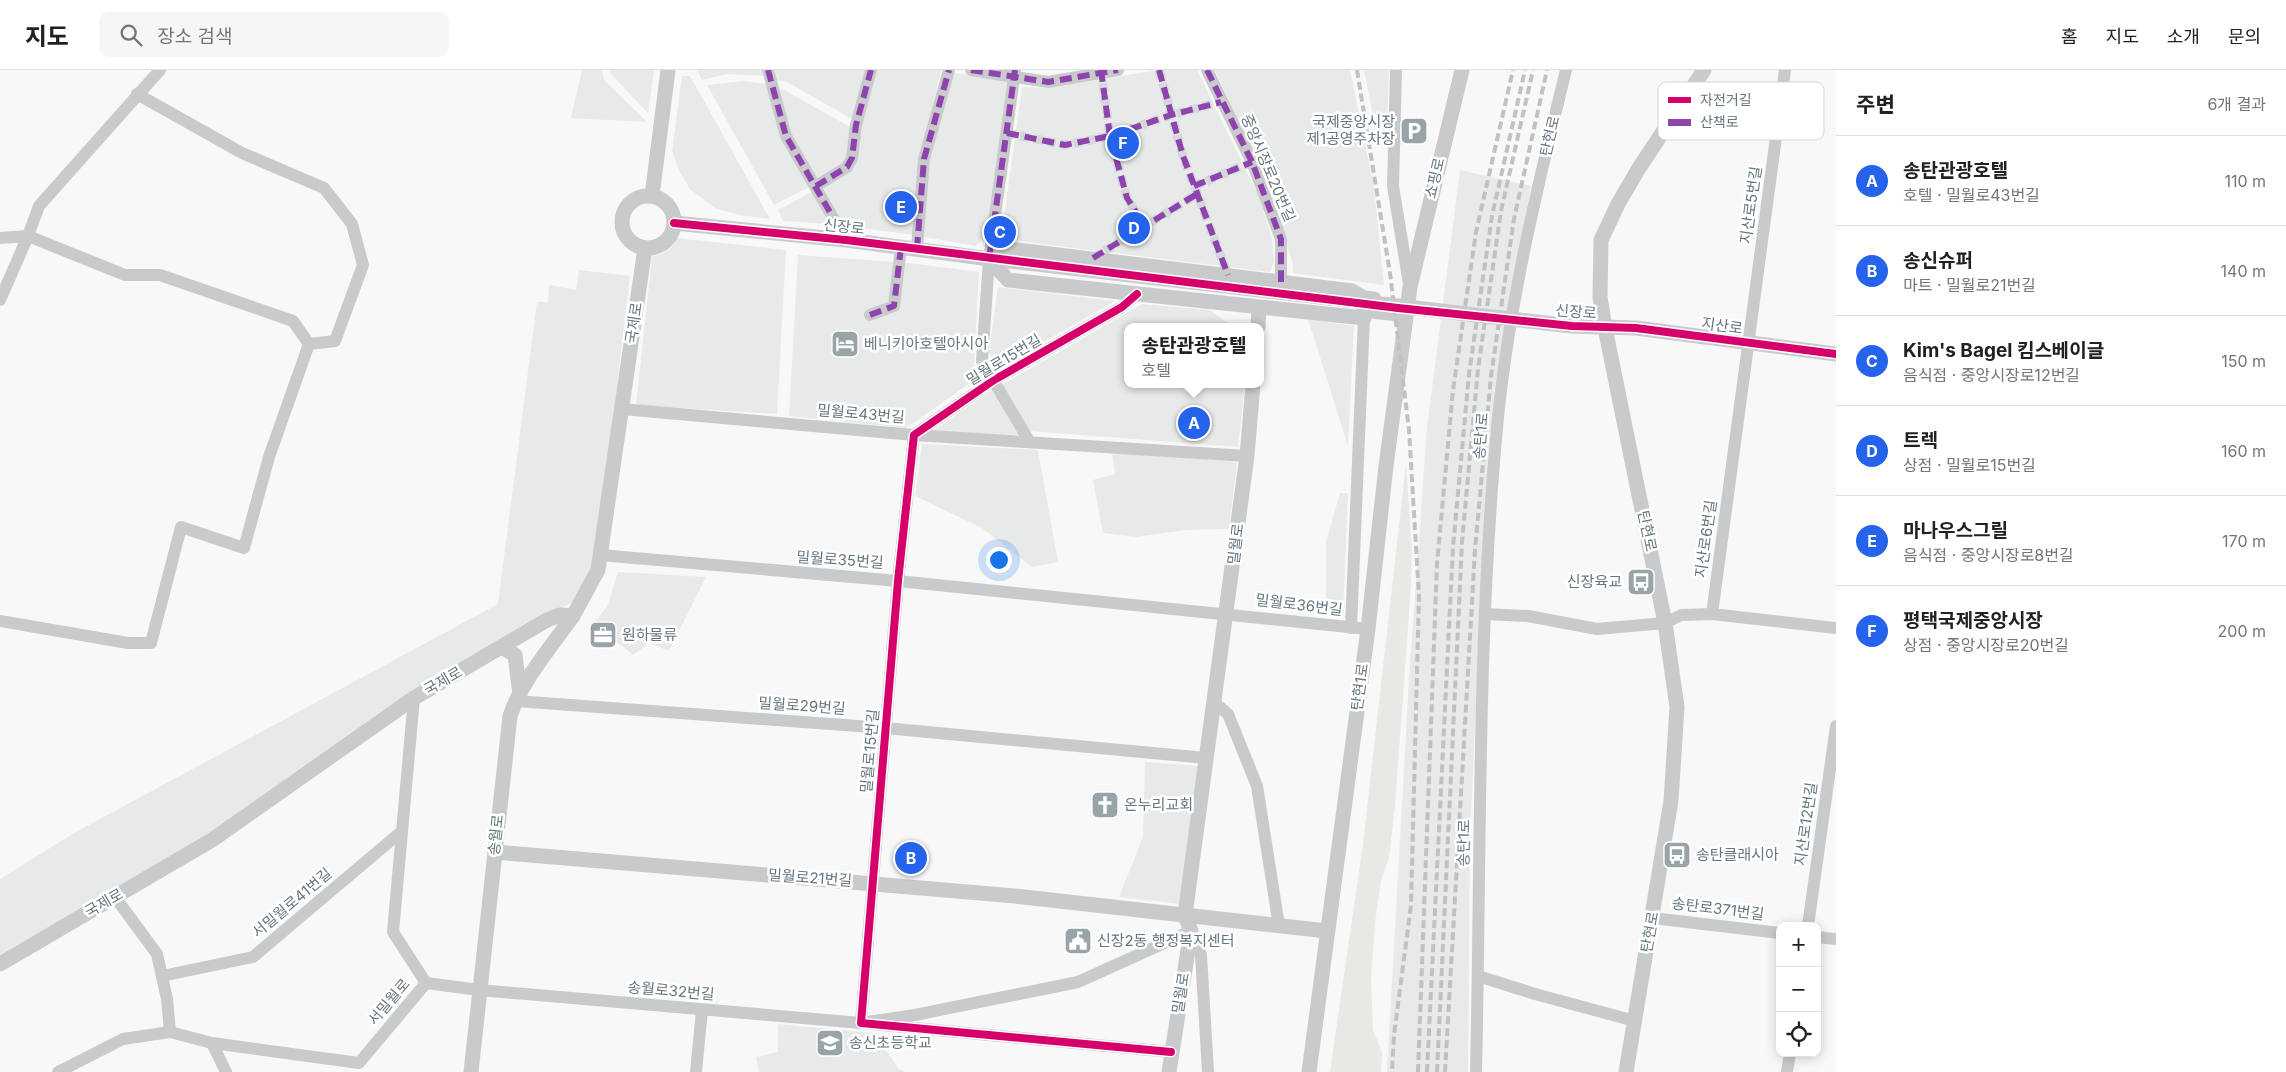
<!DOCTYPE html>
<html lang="ko">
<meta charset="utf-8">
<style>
body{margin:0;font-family:Inter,"Noto Sans KR",sans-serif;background:#f6f6f6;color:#202124}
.controls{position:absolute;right:15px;bottom:15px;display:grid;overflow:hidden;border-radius:10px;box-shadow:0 2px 12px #0003}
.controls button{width:45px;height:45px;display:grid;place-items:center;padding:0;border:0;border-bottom:1px solid #e0e0e0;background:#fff;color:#202124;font:25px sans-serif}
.you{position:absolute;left:998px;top:489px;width:18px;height:18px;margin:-12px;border:4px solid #fff;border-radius:50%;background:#1a73e8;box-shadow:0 0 0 8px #1a73e833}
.badge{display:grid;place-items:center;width:32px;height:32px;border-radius:50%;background:#2563eb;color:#fff;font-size:16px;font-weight:700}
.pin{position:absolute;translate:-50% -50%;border:2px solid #fff;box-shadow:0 1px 5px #0006}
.popup{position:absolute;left:1124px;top:253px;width:140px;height:65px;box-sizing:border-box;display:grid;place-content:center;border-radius:10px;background:#fff;filter:drop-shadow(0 1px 4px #0005);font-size:16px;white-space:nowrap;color:#757577}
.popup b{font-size:19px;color:#202124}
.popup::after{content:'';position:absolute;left:50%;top:100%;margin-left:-10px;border:10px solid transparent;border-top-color:#fff}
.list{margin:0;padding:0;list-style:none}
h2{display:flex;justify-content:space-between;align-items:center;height:65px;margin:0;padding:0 20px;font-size:21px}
h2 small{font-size:16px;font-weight:400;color:#757577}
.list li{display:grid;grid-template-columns:32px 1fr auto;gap:15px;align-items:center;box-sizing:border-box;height:90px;padding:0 20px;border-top:1px solid #e0e0e0}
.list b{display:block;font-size:19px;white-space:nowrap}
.list p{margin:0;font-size:16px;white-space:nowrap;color:#757577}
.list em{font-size:16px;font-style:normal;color:#757577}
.icon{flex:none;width:28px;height:28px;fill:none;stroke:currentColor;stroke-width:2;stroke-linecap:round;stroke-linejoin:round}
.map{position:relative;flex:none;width:1836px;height:1002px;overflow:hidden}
header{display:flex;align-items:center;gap:30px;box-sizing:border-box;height:70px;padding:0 25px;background:#fff;border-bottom:1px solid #e0e0e0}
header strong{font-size:24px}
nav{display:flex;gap:28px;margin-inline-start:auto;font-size:18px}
.search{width:350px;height:45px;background:#f6f6f6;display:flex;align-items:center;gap:12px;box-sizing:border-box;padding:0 18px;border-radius:10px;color:#757577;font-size:19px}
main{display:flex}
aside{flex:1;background:#fff}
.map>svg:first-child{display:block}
.built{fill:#e8e9e9}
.green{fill:#e7e9e5}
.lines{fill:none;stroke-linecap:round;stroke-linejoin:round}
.pedestrian-tunnel{stroke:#d4d8da;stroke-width:9;stroke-dasharray:9 4.5;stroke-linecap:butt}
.minor{stroke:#c9cacb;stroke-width:12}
.tertiary{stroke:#c9cacb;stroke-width:15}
.rail{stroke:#bfc1c2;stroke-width:4;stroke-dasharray:8 4;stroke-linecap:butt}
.tertiary-bridge{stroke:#c9cacb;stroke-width:15}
.quiet{stroke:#8e44ad;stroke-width:6;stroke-dasharray:12 6;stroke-linecap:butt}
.cycleway-casing{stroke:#fff;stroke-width:11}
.cycleway{stroke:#d6006c;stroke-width:8}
.labels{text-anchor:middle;stroke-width:5;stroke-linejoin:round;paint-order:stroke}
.poi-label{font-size:15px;fill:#66767f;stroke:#fff;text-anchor:start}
.street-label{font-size:15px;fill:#66767f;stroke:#fff}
.key{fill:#fff;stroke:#d1d6d9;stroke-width:1}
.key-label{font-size:14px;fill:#66767f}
</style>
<header>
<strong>지도</strong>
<div class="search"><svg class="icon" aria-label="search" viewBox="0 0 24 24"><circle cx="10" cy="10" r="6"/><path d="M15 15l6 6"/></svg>장소 검색</div>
<nav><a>홈</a><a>지도</a><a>소개</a><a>문의</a></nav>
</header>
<main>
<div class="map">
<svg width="1836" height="1002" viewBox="0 0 1836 1002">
<rect width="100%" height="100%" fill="#f8f8f8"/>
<!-- built -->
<g class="built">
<path d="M 582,0 L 602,0 L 604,10 L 647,52 L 571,48 Z"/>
<path d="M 610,0 L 654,0 L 648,43 L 610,3 Z"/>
<path d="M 697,0 L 763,0 L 765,6 L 726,4 L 702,10 Z"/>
<path d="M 771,0 L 868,0 L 854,50 L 787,12 L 773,9 Z"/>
<path d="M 875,0 L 941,0 L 920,90 L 914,165 L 845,156 L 823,117 L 853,97 L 860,48 Z"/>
<path d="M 1158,0 L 1197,0 L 1259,127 L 1272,169 L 1274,191 L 1270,202 L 1001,169 L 1022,17 L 1049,18 Z"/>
<path d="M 1215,0 L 1350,0 L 1374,118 L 1384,215 L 1293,203 L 1293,194 L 1272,126 Z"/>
<path d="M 1364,0 L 1389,0 L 1386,74 L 1379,76 Z"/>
<path d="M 948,2 L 1009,11 L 988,164 L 976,176 L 924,167 L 928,92 Z"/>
<path d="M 682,6 L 690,6 L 770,149 L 740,145 L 715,138 L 690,119 L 679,101 L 672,81 Z"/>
<path d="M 743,11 L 767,14 L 811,116 L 774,135 L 707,15 Z"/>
<path d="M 777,17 L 784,20 L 852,58 L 847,89 L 817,111 L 789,59 Z"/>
<path d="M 1460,100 L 1531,116 L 1494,322 L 1484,455 L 1470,768 L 1468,1002 L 1387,1002 L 1409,609 L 1427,358 Z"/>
<path d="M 814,121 L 831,154 L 783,151 L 778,140 Z"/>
<path d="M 677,168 L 786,180 L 777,344 L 636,335 L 652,187 L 662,184 L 671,178 Z"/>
<path d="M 798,185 L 909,193 L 979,202 L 973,311 L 906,358 L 789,346 Z"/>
<path d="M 579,200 L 630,206 L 595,500 L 580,528 L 437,606 L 209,765 L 0,885 L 0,809 L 74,763 L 498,534 L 537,232 L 548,232 L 549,215 L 576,220 Z"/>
<path d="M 998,217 L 1115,231 L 998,298 L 989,282 Z"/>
<path d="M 1142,234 L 1210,240 L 1232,257 L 1128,257 L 1128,314 L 1245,314 L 1238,377 L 1030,361 L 1002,315 Z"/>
<path d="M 1308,249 L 1354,256 L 1348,376 Z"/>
<path d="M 992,320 L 1018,365 L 933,361 Z"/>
<path d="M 922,374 L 1038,380 L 1058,492 L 1032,497 L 982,458 L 915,426 Z"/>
<path d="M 1112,382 L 1237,392 L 1229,459 L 1185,460 L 1136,467 L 1103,463 L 1093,410 L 1115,404 Z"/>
<path d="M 1340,423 L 1348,423 L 1343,545 L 1326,545 L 1326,472 Z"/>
<path d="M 618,502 L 706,507 L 669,581 L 649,573 L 633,585 L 594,553 L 607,537 Z"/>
<path d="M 1145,692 L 1199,696 L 1181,834 L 1119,827 L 1143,767 Z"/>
<path d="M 778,954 L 874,963 L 899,999 L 906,1002 L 759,1002 L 756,987 L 778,982 Z"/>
</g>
<!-- green -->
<path class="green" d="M 1406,394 L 1412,480 L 1411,516 L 1395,736 L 1389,788 L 1381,810 L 1375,853 L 1371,909 L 1373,960 L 1382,982 L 1381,1002 L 1330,1002 L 1363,774 Z"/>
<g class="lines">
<!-- pedestrian-tunnel -->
<g class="pedestrian-tunnel">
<path d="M 1101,0 L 1110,66 L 1127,128 L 1145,156"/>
<path d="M 1159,0 L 1183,86 L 1228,205"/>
<path d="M 1007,63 L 1065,75 L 1110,66 L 1171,45 L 1221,32"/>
<path d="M 1194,116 L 1252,92"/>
<path d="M 1093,188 L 1197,124"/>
</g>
<!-- minor -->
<g class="minor">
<path d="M 768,0 L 786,66 L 846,170"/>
<path d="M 971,0 L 1048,12 L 1118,0"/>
<path d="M 1015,0 L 989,189 L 982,291 L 1029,371"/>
<path d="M 1207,0 L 1252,92 L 1281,169 L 1281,212"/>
<path d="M 1396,0 L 1393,116 L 1409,214"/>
<path d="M 816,116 L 847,97 L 852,88 L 856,55 L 871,0"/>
<path d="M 0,168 L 28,166 L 125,205 L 160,205 L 293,251 L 309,274"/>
<path d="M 917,179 L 924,89 L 949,0"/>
<path d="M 1137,224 L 1122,237 L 994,310 L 914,365 L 898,511 L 861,953 L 1171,982"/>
<path d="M 0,230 L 28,166 L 39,136 L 160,0"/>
<path d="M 870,245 L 894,236 L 901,177"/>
<path d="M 622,339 L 914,365 L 1247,386"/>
<path d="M 600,485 L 898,511 L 1368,559"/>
<path d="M 1485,544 L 1528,546 L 1597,559 L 1665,553 L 1681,545 L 1712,544 L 1836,558"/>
<path d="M 1712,544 L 1785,0"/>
<path d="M 0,551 L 128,573 L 151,573 L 181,457 L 244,478 L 269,387 L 309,274 L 335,271 L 363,195 L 352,154 L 324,118 L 242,83 L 137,24"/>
<path d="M 1351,558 L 1364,248"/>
<path d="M 414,628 L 393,862 L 426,913"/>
<path d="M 516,631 L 885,658 L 1206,688"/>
<path d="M 1215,633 L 1228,644 L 1257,716 L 1279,856"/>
<path d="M 115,827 L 157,884 L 167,929 L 170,962"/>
<path d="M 1652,848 L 1780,863"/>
<path d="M 1808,856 L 1836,656"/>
<path d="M 1817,867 L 1836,869"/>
<path d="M 162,906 L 253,887 L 402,761"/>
<path d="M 1478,906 L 1535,924 L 1635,951"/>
<path d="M 426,913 L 479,920 L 861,953 L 915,945 L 1078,912 L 1191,861 L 1201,885 L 1208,1002"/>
<path d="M 212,973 L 226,1002"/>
<path d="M 58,1002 L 123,969 L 170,962 L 212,973 L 359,993 L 426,913"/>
<path d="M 696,1002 L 702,940"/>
<path d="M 1476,1002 C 1481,788 1477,572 1497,358 C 1508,237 1537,118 1566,0"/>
<path d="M 1787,1002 L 1790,983"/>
</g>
<!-- tertiary -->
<g class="tertiary">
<circle cx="648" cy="152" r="26"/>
<path d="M 652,126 L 668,0"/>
<path d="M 674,153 L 846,170 L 998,190"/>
<path d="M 1374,229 L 1364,228 L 1352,221 L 1010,179 L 989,189 L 1008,210 L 1364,248 L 1364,240 L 1406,245"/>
<path d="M 1545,253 L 1572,256 L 1636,258 L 1836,284"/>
<path d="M 1258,257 L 1259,238"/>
<path d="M 502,577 L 515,585 L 520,624"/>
<path d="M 495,782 L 1015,826 L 1327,861"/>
<path d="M 0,894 L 212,770 L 414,628 L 547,550 L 560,545 L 573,546 L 598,500 L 645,178"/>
<path d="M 471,1002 L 510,646 C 522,610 551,577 573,546"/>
<path d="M 1169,1002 L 1191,861 L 1185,845 L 1247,386 L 1253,314"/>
<path d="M 1309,1002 L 1368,559 L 1386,396 L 1410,217 L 1462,0"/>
<path d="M 1626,1002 L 1671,731 L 1677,637 L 1665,553 L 1605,258 L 1600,227 L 1601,170 L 1618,134 L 1639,98 L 1704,0"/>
</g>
<!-- rail -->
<g class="rail">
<path d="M 1357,0 L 1390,203 L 1409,360 L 1419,526 L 1411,835 L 1394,965 L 1392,1002"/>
<path d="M 1418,1002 L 1437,494 L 1453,320 L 1476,162 L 1513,0"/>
<path d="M 1427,1002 L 1453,477 L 1469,304 L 1492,146 L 1525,0"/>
<path d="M 1437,1002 L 1462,472 L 1478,299 L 1501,141 L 1533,0"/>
<path d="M 1445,1002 L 1475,480 L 1491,306 L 1514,149 L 1547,0"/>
</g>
<!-- tertiary-bridge -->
<path class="tertiary-bridge" d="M 1010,191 L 1545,253"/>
<!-- quiet -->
<g class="quiet">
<path d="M 768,0 L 786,66 L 846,170"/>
<path d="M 971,0 L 1048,12 L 1118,0"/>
<path d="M 1101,0 L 1110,66 L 1127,128 L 1145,156"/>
<path d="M 1159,0 L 1183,86 L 1228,205"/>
<path d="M 1207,0 L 1252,92 L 1281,169 L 1281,212"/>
<path d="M 1007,63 L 1065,75 L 1110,66 L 1171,45 L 1221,32"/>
<path d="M 816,116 L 847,97 L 852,88 L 856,55 L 871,0"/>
<path d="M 1194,116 L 1252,92"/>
<path d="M 917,179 L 924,89 L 949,0"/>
<path d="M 1093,188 L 1197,124"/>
<path d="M 989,189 L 1015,0"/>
<path d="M 870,245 L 894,236 L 901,177"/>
</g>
<defs>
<g id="cycleway">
<path d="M 674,153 L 846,170 L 1398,238 L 1572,256 L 1636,258 L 1836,284"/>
<path d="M 1137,224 L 1122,237 L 994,310 L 914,365 L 898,511 L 861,953 L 1171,982"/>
</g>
</defs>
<!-- cycleway casing -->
<use href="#cycleway" class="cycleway-casing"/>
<!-- cycleway -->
<use href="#cycleway" class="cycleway"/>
</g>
<!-- icons -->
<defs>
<symbol id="parking-square" viewBox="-11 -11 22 22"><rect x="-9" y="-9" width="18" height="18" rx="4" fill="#99a4a9" stroke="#fff"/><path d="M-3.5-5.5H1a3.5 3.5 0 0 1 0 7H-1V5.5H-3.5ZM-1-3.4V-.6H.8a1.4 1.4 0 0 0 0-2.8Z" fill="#fff"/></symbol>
<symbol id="hotel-square" viewBox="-11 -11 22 22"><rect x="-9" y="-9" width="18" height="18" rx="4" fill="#99a4a9" stroke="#fff"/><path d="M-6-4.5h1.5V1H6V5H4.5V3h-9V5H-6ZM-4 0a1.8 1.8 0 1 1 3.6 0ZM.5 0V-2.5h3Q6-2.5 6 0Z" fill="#fff"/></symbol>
<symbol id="bus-square" viewBox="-11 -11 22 22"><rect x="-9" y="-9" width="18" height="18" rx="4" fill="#99a4a9" stroke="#fff"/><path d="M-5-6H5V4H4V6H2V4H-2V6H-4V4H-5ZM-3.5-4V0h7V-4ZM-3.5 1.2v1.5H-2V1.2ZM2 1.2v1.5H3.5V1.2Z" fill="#fff"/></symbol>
<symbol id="office-square" viewBox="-11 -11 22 22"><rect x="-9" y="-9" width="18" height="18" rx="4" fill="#99a4a9" stroke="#fff"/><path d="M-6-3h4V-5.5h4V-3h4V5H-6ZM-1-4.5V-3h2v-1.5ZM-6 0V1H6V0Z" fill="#fff"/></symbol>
<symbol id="church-square" viewBox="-11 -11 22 22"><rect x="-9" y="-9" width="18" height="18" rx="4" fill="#99a4a9" stroke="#fff"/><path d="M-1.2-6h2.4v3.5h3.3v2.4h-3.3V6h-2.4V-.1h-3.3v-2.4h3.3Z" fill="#fff"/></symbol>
<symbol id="civic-square" viewBox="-11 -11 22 22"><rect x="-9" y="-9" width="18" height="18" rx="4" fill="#99a4a9" stroke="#fff"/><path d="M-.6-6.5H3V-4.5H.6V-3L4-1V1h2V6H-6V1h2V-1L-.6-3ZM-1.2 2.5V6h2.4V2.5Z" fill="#fff"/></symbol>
<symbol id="school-square" viewBox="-11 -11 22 22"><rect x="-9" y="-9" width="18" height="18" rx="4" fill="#99a4a9" stroke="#fff"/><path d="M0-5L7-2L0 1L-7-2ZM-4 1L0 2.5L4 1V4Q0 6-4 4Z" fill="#fff"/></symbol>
</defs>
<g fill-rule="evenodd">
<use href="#parking-square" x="1398" y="45" width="32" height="32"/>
<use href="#hotel-square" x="829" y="258" width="32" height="32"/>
<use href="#bus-square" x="1625" y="496" width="32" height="32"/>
<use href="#office-square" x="587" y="549" width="32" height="32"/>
<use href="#church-square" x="1089" y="719" width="32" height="32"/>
<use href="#bus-square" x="1661" y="769" width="32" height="32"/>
<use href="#civic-square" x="1062" y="855" width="32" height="32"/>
<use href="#school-square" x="814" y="957" width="32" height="32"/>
</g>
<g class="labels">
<!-- poi labels -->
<g class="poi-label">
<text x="1395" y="57" text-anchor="end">국제중앙시장<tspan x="1395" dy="17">제1공영주차장</tspan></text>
<text x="864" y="279">베니키아호텔아시아</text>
<text x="1622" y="517" text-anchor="end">신장육교</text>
<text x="622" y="570">원하물류</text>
<text x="1124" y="740">온누리교회</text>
<text x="1696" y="790">송탄클래시아</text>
<text x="1097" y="876">신장2동 행정복지센터</text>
<text x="849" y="978">송신초등학교</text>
</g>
<!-- street labels -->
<g class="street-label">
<text transform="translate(1550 66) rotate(-77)" y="5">탄현로</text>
<text transform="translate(1268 98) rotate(67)" y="5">중앙시장로20번길</text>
<text transform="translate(1435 108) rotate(-77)" y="5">쇼핑로</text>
<text transform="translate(1751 135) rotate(-82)" y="5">지산로5번길</text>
<text transform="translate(844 157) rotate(6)" y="5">신장로</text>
<text transform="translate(1576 242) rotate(4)" y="5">신장로</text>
<text transform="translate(634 253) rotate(-82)" y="5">국제로</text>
<text transform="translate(1722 256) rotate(8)" y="5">지산로</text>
<text transform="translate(1004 290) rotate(-31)" y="5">밀월로15번길</text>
<text transform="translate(861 344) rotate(5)" y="5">밀월로43번길</text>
<text transform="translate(1481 366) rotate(-85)" y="5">송탄1로</text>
<text transform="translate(1647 461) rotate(78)" y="5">탄현로</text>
<text transform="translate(1706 469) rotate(-82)" y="5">지산로6번길</text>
<text transform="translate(1236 474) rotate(-83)" y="5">밀월로</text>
<text transform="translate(840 490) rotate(4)" y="5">밀월로35번길</text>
<text transform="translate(1299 535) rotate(7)" y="5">밀월로36번길</text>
<text transform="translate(443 611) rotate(-30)" y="5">국제로</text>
<text transform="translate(1360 617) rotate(-82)" y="5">탄현1로</text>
<text transform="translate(802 636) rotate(4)" y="5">밀월로29번길</text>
<text transform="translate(870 681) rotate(-85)" y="5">밀월로15번길</text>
<text transform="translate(1806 754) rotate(-82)" y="5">지산로12번길</text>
<text transform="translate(496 765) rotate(-84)" y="5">송월로</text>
<text transform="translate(1464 773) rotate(-89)" y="5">송탄1로</text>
<text transform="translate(810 808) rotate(4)" y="5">밀월로21번길</text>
<text transform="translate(104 833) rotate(-30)" y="5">국제로</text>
<text transform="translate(292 833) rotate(-40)" y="5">서밀월로41번길</text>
<text transform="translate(1718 839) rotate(7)" y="5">송탄로371번길</text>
<text transform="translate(1650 862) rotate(-80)" y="5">탄현로</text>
<text transform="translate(671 921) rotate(5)" y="5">송월로32번길</text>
<text transform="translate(1181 923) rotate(-81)" y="5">밀월로</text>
<text transform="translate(389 932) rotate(-50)" y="5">서밀월로</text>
</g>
</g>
<!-- legend -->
<rect x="1658" y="12" width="166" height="58" rx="8" class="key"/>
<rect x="1668" y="27" width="23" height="6" fill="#d6006c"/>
<rect x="1668" y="49" width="23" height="7" fill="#8e44ad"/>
<g class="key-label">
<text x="1700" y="35">자전거길</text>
<text x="1700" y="57">산책로</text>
</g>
</svg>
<div class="controls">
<button>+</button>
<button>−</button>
<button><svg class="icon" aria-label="locate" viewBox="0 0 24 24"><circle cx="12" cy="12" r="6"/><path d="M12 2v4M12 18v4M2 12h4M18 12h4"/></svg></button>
</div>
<div class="you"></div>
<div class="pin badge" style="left:1194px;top:353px">A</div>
<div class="popup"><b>송탄관광호텔</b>호텔</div>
<div class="pin badge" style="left:911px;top:788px">B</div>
<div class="pin badge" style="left:1000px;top:162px">C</div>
<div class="pin badge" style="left:1134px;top:158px">D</div>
<div class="pin badge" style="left:901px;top:137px">E</div>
<div class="pin badge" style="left:1123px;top:73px">F</div>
</div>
<aside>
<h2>주변<small>6개 결과</small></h2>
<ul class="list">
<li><span class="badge">A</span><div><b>송탄관광호텔</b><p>호텔 · 밀월로43번길</p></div><em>110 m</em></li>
<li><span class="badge">B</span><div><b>송신슈퍼</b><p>마트 · 밀월로21번길</p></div><em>140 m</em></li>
<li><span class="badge">C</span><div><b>Kim's Bagel 킴스베이글</b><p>음식점 · 중앙시장로12번길</p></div><em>150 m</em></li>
<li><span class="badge">D</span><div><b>트렉</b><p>상점 · 밀월로15번길</p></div><em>160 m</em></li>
<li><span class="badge">E</span><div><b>마나우스그릴</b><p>음식점 · 중앙시장로8번길</p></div><em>170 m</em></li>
<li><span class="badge">F</span><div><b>평택국제중앙시장</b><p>상점 · 중앙시장로20번길</p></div><em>200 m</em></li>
</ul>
</aside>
</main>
